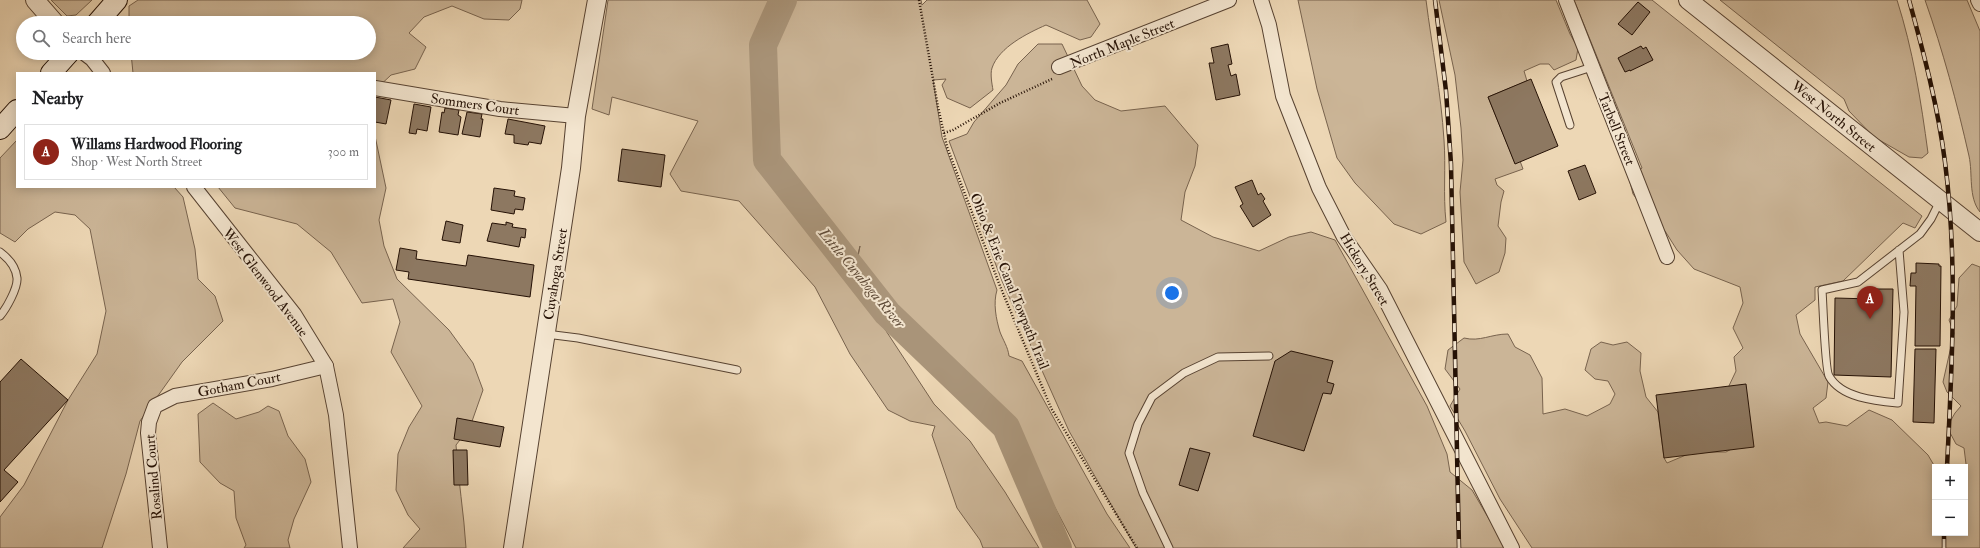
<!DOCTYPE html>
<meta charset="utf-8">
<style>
body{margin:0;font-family:"IM FELL Double Pica",serif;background:#f2f2f2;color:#202124}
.controls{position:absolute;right:12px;bottom:12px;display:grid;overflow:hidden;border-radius:0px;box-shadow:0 2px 10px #0003}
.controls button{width:36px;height:36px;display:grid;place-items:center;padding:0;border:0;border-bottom:1px solid #e0e0e0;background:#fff;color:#202124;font:20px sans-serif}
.you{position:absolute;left:1172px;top:293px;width:14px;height:14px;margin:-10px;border:3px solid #fff;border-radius:50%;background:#1a73e8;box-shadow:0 0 0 6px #1a73e833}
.badge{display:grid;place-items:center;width:26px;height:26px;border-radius:50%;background:#8f2418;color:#fff;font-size:13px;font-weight:700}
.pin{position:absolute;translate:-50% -33px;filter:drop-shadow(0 1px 2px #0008)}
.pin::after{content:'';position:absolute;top:21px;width:14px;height:12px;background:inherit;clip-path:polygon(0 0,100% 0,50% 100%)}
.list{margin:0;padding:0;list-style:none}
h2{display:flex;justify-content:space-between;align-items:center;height:52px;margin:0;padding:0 16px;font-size:17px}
h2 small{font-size:13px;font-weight:400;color:#757577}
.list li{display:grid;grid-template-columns:26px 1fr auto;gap:12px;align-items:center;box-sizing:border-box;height:56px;margin:0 8px 8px;padding:0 8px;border:1px solid #e0e0e0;border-radius:0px}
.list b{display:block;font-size:15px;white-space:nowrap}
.list p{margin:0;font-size:13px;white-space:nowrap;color:#757577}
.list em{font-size:13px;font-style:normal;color:#757577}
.icon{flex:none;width:22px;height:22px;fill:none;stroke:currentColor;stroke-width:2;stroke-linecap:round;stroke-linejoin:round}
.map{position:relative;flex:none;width:1980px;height:548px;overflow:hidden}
.search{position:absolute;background:#fff;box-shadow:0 2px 10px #0003;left:16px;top:16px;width:360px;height:44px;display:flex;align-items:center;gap:10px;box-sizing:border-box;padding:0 14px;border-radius:22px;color:#757577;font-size:15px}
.panel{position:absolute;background:#fff;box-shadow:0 2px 10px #0003;left:16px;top:72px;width:360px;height:116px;border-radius:0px}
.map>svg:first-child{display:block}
.green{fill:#cbb597;stroke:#78634e}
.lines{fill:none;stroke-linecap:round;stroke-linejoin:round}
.river{stroke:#a99479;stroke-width:28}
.building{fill:#8d7861;stroke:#251105}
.service-casing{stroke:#574231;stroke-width:9}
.minor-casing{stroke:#574231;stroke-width:16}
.tertiary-casing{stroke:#574231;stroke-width:20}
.secondary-casing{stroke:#251105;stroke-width:22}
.path{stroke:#251105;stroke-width:2.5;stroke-dasharray:1 2;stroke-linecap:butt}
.service{stroke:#f3e5cf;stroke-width:7}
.minor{stroke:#f3e5cf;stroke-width:14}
.tertiary{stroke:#f3e5cf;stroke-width:18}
.secondary{stroke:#f3e5cf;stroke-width:20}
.rail-casing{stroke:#251105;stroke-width:4.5}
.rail{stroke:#f3e5cf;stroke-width:3;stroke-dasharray:9;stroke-linecap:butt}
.labels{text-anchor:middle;stroke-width:4;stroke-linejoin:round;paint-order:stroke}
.street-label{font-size:14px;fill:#251105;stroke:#f3e5cf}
.water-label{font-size:15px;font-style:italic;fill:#604c39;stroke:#f3e5cf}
</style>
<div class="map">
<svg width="1980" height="548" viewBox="0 0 1980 548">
<rect width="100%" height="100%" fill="#edd7b5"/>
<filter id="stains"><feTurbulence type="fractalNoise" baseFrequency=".005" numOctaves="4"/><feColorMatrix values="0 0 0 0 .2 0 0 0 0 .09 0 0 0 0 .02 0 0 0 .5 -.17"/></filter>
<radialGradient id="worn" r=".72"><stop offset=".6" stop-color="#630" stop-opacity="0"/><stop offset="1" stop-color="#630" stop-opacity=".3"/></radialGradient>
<!-- green -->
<g class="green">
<path d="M 51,0 L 92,0 L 76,15 L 67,16 Z"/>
<path d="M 138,0 L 522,0 L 520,9 L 509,20 L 484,19 L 452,6 L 424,17 L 409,33 L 426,47 L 415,69 L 391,75 L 375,90 L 375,73 L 133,73 L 131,53 L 369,53 L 369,23 L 129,23 L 129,6 Z"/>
<path d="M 608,0 L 921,0 L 922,5 L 927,0 L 1087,0 L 1100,24 L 1091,37 L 1080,40 L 1046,25 C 1028,33 999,47 992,68 C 990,74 992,84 993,90 L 970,108 L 947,98 L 942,85 L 946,79 L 933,80 L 942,137 L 997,290 C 993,303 996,319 1000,332 C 1003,340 1008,347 1009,356 L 1022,361 L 1107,514 L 1130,548 L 1076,548 L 1047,492 L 1009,430 L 1011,438 L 1006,427 L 887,313 L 855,273 L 860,246 L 852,279 L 934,404 L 970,441 L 1005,492 L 1039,548 L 983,548 L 980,540 L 957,508 L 932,435 L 935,426 L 910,421 L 888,410 L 850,354 L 815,287 L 739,201 L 681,191 L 670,174 L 698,121 L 612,97 L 609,115 L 592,109 Z"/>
<path d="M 1298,0 L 1426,0 C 1432,47 1441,93 1444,140 C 1446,167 1443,195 1446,222 L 1421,234 L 1394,224 L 1355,183 L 1337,158 L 1317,89 Z"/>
<path d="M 1439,0 L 1556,0 L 1570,34 L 1578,48 L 1576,60 L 1554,70 L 1549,64 L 1540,64 L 1524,71 L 1527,81 L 1488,97 L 1515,163 L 1520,161 L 1523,169 L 1495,179 L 1497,185 L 1504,191 L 1501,202 L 1498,226 L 1506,238 L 1505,253 L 1499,272 L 1476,284 L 1464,262 L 1460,192 L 1463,160 L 1461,128 L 1455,75 Z"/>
<path d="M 1574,0 L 1652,0 L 1922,216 L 1915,228 L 1903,223 L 1843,281 L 1815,287 L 1815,300 L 1796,315 L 1800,334 L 1828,382 L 1826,398 L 1813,408 L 1819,423 L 1826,422 L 1847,426 L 1869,410 L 1892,420 L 1928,455 L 1935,467 L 1935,533 L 1965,533 L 1965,475 L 1967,472 L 1964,448 L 1956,444 L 1947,427 L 1955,413 L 1961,406 L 1947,392 L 1943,382 L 1954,333 L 1949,320 L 1957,306 L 1959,278 L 1972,264 L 1980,267 L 1980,548 L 1532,548 L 1500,499 L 1465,431 L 1450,406 L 1460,389 L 1445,369 L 1448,350 L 1464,338 C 1480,342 1491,334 1508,334 L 1515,347 L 1530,355 L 1542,378 L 1543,414 L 1565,409 L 1587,416 L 1610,404 L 1615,394 L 1608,381 L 1595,379 L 1585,370 L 1591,349 L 1601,342 L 1613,345 L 1627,342 L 1641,353 L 1640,371 L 1646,397 L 1658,412 L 1664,458 L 1667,463 L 1693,452 L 1726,452 L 1742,443 L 1727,390 L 1736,371 L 1734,357 L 1743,348 L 1733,328 L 1743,303 L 1740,287 L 1694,269 L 1677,250 L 1665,231 L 1644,209 L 1633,194 L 1629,178 L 1642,168 Z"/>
<path d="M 1720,0 L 1897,0 C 1913,50 1921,101 1928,153 L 1922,158 L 1909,157 L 1874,137 L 1849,111 L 1844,99 Z"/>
<path d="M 1925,0 L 1967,0 L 1980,31 L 1980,212 C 1968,197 1973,174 1969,156 C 1957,103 1943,51 1925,0 Z"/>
<path d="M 1038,44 L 1062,44 L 1082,86 L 1095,100 L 1121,111 L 1165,106 L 1198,145 L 1195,166 L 1185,192 L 1181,220 L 1213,237 L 1259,251 L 1289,237 L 1311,232 L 1335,240 L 1427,406 L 1447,454 L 1450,472 L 1472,490 L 1506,548 L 1136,548 L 1069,431 L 1002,281 L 949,141 L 967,134 L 974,122 L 1006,85 L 1018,64 Z"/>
<path d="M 375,136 L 386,188 L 379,220 L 384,246 L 397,279 L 449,330 L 473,363 L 483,390 L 470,427 L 456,445 C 458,480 464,513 466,548 L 403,548 L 420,529 L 408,515 L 396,490 L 398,454 L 409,427 L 422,406 L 391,352 L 400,322 L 393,299 L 362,303 L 331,252 L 297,224 L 235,208 L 218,187 L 375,187 Z"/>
<path d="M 17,140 L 17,187 L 174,187 L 183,197 L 195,249 L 198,279 L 215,296 L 223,321 L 182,362 L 140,421 L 126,474 L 102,548 L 0,548 L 0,517 L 24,485 L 68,400 L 97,354 L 106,311 L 90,229 L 75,215 L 55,212 L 28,229 L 15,242 L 0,233 L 0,158 Z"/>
<path d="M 213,403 L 236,419 L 259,412 L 268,406 L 279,411 L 288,436 L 305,459 L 311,482 L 294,519 L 288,540 L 290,548 L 244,548 L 246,545 L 236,518 L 234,491 L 220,483 L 200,462 L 198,414 Z"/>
</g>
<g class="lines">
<!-- river -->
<path class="river" d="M 783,0 L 763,45 L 767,160 L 887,313 L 1006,427 L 1058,548"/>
</g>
<!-- building -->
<g class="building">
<path d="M 1638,2 L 1650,12 L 1632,35 L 1618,24 Z"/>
<path d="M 1228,44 L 1232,64 L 1228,65 L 1231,76 L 1236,74 L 1240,95 L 1216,100 L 1209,63 L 1214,63 L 1211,48 Z"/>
<path d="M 1641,46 L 1643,49 L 1646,47 L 1653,60 L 1630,71 L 1630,70 L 1625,72 L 1618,58 Z"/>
<path d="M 1531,79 L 1558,146 L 1515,164 L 1488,97 Z"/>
<path d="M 375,97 L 391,100 L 386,124 L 375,122 Z"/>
<path d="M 414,104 L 431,107 L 427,131 L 417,129 L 416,134 L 409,133 Z"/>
<path d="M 445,108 L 459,110 L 458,115 L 461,117 L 458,135 L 439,132 L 442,112 L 444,113 Z"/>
<path d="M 467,112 L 482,114 L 481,119 L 483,119 L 480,137 L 462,134 Z"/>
<path d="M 508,119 L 545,126 L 541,144 L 529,142 L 528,145 L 514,143 L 514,135 L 505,134 Z"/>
<path d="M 622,149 L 665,155 L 661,187 L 618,181 Z"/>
<path d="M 1585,165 L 1596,193 L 1579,200 L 1568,171 Z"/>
<path d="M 1252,180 L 1258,195 L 1261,193 L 1265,199 L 1263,201 L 1271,215 L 1253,227 L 1240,206 L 1243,204 L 1235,187 Z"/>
<path d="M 494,188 L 515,191 L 514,196 L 525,198 L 523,210 L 515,209 L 514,214 L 491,210 Z"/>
<path d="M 446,221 L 463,225 L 460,243 L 442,240 Z"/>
<path d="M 506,222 L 513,224 L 512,227 L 526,229 L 525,238 L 521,237 L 519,247 L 487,241 L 492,223 L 506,225 Z"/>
<path d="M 400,248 L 417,251 L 416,259 L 466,266 L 468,255 L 534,265 L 530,297 L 408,279 L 409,272 L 396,270 Z"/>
<path d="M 1916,263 L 1939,264 L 1939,266 L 1941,266 L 1940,346 L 1915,346 L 1916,286 L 1910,286 L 1911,273 L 1916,273 Z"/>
<path d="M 1873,289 L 1893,289 L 1891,377 L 1834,375 L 1835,298 L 1872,299 Z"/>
<path d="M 1915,349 L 1936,349 L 1934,423 L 1913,422 Z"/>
<path d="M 1291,351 L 1333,361 L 1327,382 L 1334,384 L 1331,394 L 1323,393 L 1304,451 L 1253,436 L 1275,361 Z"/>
<path d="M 21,359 L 68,400 L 4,470 L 18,482 L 0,502 L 0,382 Z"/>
<path d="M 1746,384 L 1754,447 L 1664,458 L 1656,395 Z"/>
<path d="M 457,418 L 504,427 L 500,447 L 454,439 Z"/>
<path d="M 1190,448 L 1210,453 L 1198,491 L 1179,485 Z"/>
<path d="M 453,450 L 467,450 L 468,485 L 454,485 Z"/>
</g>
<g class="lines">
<defs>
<g id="service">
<path d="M 1570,125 L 1556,82 L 1561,77 L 1592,67"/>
<path d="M 1899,250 L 1904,312 L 1898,403 C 1876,401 1841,398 1829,376 C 1825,370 1823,303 1822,290 L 1858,282 L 1920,234 L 1931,219 L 1940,201"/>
<path d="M 0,252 C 8,258 16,267 17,278 C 18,288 6,309 0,316"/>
<path d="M 546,334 L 578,338 L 737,370"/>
<path d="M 1169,548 L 1143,493 L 1129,453 L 1138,424 L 1152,397 L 1184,373 L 1218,357 L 1269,356"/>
</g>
<g id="minor">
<path d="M 1261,0 L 1269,25 L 1283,96 L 1319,188 L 1344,237 L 1380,289 L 1512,548"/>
<path d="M 1566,0 L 1667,257"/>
<path d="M 1978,0 L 1980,4"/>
<path d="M 84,53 L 92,59 L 103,73"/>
<path d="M 1059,67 L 1229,0"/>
<path d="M 375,88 L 500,109 L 576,116"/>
<path d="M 194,187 L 294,314 L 326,366 L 336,415 L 350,548"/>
<path d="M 160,548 L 148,433 L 149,422 L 155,406 L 175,396 L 272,379 L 326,366"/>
</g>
<g id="tertiary">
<path d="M 35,0 L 55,23"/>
<path d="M 1688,0 L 1980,232"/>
<path d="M 513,548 L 571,168 L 576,116 L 597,0"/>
</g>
<g id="secondary">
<path d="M 97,23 L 117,0"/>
<path d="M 51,73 L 69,53"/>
<path d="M 0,129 L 17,110"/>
</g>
</defs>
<!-- service casing -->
<use href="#service" class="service-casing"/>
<!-- minor casing -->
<use href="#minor" class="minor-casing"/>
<!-- tertiary casing -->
<use href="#tertiary" class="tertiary-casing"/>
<!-- secondary casing -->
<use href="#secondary" class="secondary-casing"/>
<!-- path -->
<g class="path">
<path d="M 919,0 L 938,107 L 947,147 L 1000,286 L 1051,408 L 1137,548"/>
<path d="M 944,133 L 953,130 L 1000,103 L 1052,79"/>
</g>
<!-- service -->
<use href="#service" class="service"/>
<!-- minor -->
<use href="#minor" class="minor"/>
<!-- tertiary -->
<use href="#tertiary" class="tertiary"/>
<!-- secondary -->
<use href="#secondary" class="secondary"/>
<defs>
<g id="rail">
<path d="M 1435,0 L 1446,91 L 1451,164 L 1459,548"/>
<path d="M 1909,0 C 1924,54 1938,107 1945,162 C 1958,263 1952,366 1947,467"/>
<path d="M 1944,548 L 1944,533"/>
</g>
</defs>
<!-- rail casing -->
<use href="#rail" class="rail-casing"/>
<!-- rail -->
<use href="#rail" class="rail"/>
</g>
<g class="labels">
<!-- street labels -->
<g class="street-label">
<text transform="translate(1122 43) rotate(-22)" y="5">North Maple Street</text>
<text transform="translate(475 104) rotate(8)" y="5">Sommers Court</text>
<text transform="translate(1834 116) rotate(39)" y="5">West North Street</text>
<text transform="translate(1617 129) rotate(68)" y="5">Tarbell Street</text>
<text transform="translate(1365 269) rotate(59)" y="5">Hickory Street</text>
<text transform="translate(555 274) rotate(-81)" y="5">Cuyahoga Street</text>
<text transform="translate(1010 281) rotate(68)" y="5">Ohio &amp; Erie Canal Towpath Trail</text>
<text transform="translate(266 282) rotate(53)" y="5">West Glenwood Avenue</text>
<text transform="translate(239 384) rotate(-11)" y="5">Gotham Court</text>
<text transform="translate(153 477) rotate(-95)" y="5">Rosalind Court</text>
</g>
<!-- water labels -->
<g class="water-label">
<text transform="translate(862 278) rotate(50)" y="5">Little Cuyahoga River</text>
</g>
</g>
<rect width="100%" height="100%" filter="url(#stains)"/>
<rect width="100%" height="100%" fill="url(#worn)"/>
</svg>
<div class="controls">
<button>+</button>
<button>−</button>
</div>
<div class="you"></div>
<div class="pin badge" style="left:1870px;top:319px">A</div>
<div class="search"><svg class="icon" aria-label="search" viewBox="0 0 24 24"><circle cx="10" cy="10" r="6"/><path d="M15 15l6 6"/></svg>Search here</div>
<section class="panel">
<h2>Nearby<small></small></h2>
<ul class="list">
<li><span class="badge">A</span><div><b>Willams Hardwood Flooring</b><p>Shop · West North Street</p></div><em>300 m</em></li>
</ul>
</section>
</div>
